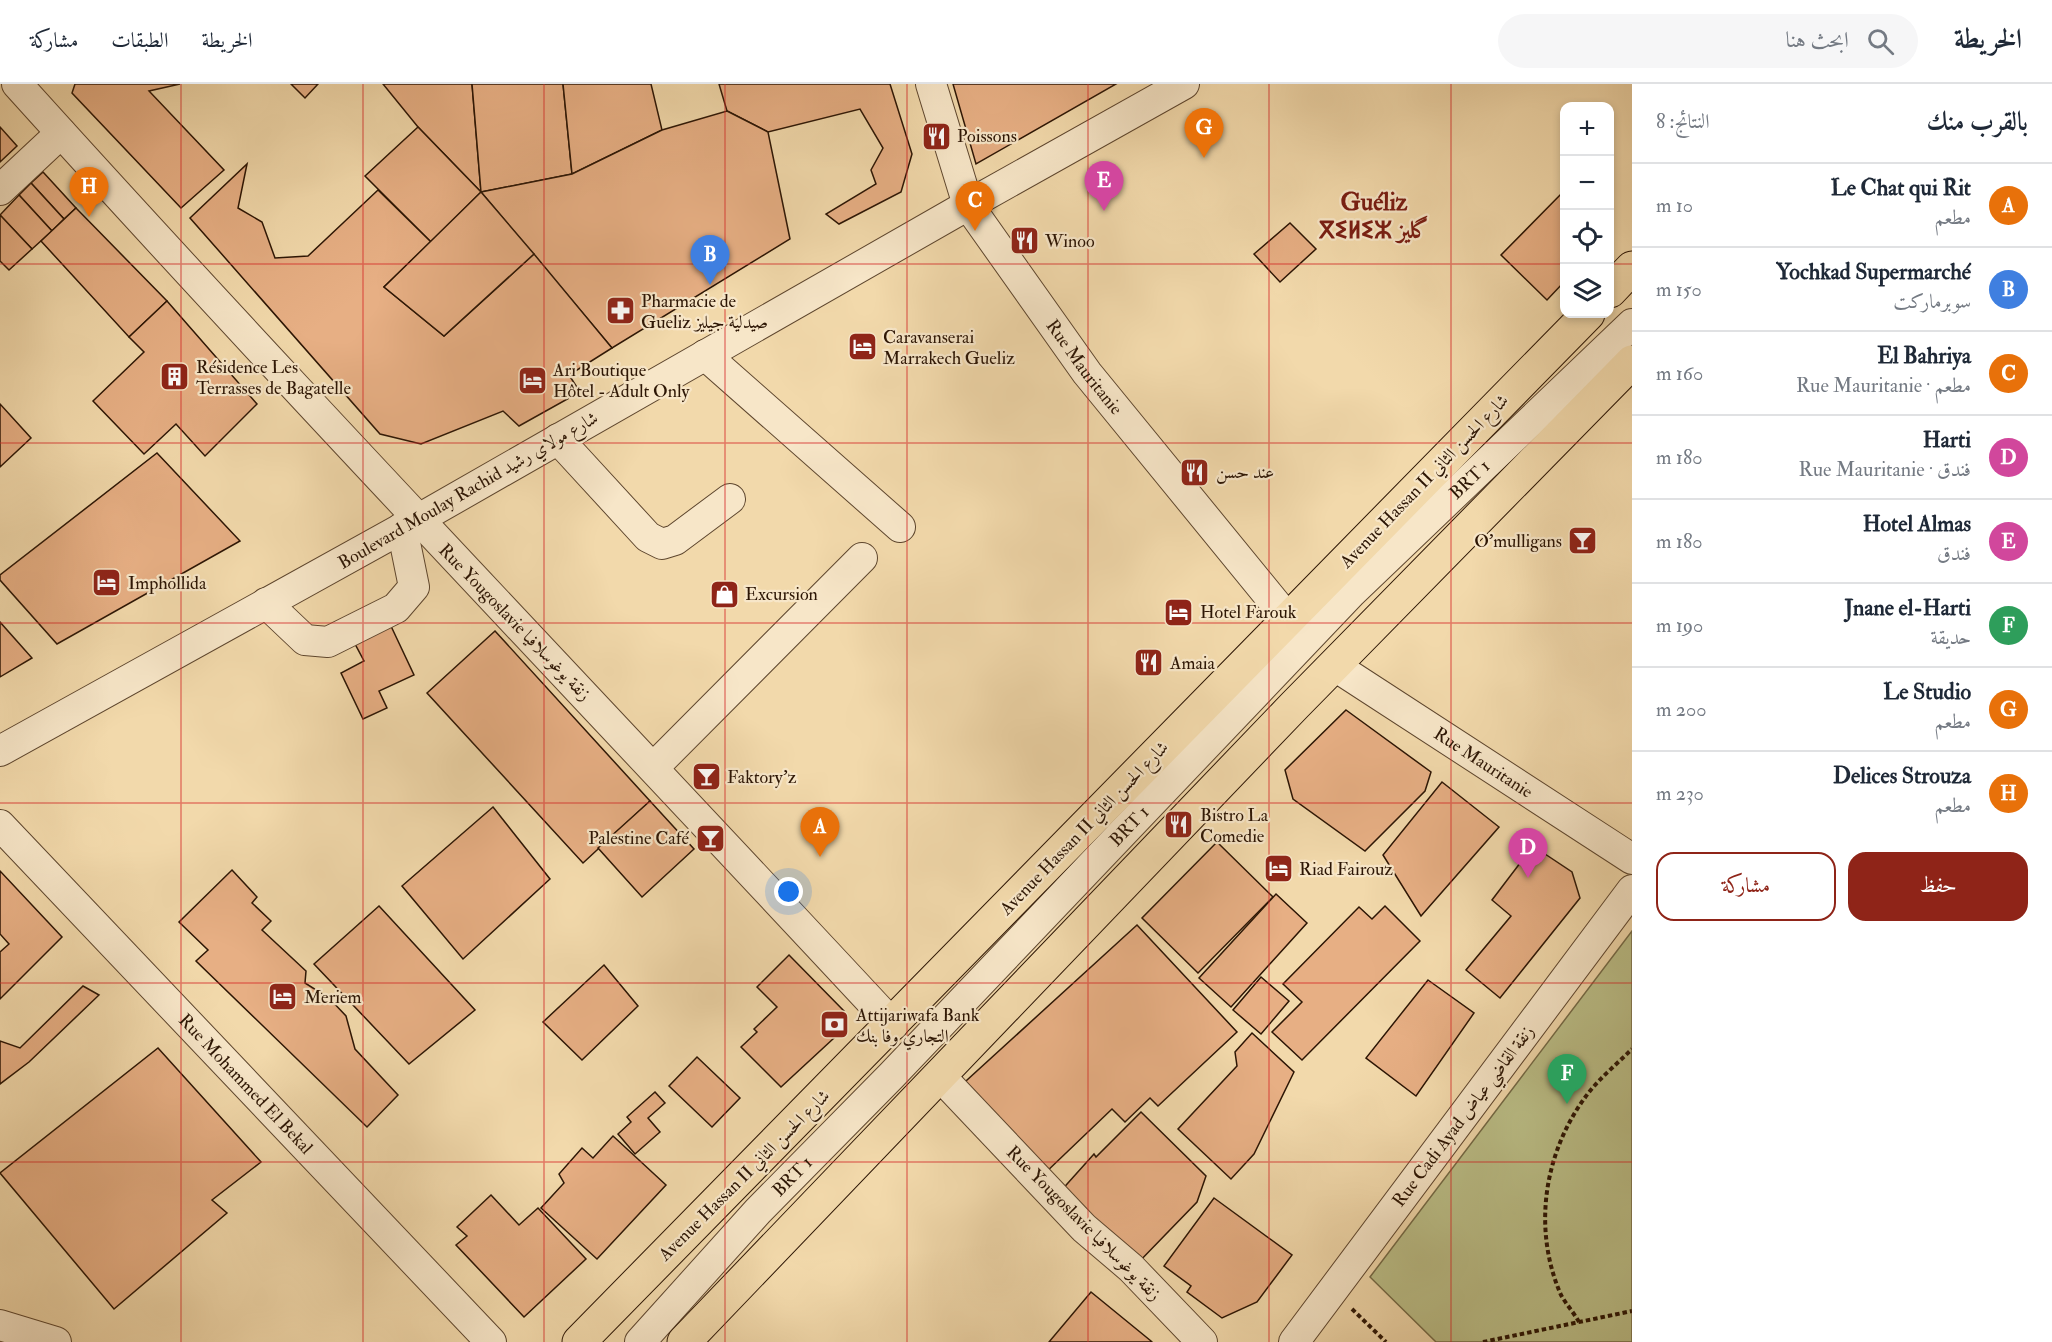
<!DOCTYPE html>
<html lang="ar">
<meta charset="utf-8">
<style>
body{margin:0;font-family:"IM FELL Double Pica",Amiri,"Noto Sans Tifinagh",serif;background:#f6f6f7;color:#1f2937;direction:rtl}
.controls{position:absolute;right:18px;top:18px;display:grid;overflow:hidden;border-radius:12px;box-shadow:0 3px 9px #0003}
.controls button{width:54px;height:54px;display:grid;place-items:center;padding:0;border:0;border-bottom:2px solid #e0e1e3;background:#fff;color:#1f2937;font:30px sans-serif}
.you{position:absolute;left:789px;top:808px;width:21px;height:21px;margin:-15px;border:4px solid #fff;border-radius:50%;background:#1a73e8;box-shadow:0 0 0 9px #1a73e833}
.badge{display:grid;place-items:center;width:39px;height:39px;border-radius:50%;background:#8f2418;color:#fff;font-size:20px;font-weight:700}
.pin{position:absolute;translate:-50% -50px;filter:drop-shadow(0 2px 3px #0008)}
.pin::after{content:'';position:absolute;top:32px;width:21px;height:18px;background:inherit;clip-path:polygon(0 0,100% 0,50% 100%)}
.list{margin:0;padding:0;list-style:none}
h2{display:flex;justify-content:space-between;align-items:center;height:78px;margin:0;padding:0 24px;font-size:26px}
h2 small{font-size:20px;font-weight:400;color:#747a83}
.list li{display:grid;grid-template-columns:39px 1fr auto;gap:18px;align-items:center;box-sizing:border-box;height:84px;padding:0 24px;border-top:2px solid #e0e1e3}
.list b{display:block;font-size:22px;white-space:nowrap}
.list p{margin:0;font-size:20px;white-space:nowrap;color:#747a83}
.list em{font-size:20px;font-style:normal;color:#747a83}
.actions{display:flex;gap:12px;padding:18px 24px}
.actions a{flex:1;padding:14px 0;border:2px solid #8f2418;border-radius:18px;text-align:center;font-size:21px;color:#8f2418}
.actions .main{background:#8f2418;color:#fff}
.icon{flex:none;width:33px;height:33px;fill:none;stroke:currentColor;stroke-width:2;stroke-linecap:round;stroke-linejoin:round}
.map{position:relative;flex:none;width:1632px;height:1258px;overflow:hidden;direction:ltr}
header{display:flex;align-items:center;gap:36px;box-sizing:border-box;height:84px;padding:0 30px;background:#fff;border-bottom:2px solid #e0e1e3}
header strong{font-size:28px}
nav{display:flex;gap:33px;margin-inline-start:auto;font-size:21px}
.search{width:420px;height:54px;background:#f6f6f7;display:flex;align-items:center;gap:15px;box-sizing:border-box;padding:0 21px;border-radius:33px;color:#747a83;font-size:22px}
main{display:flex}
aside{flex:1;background:#fff}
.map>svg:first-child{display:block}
.green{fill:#bbbf88;stroke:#746a46;stroke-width:1.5}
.building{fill:#e7af84;stroke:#2c1504;stroke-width:1.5}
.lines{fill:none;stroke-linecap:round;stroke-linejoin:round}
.minor-casing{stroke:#5e462e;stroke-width:32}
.major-casing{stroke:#2c1504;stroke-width:35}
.path{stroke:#2c1504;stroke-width:4;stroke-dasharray:4.5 3;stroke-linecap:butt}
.minor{stroke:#f7e6c8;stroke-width:30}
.major{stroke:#f2d9ab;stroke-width:33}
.grid{fill:none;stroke:#d62828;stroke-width:1.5;stroke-opacity:0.55}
.labels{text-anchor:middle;stroke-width:4.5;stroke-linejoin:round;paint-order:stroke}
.poi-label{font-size:18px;fill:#2c1504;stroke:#f7e6c8;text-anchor:start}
.street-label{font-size:18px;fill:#2c1504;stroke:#f7e6c8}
.district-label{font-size:24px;font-weight:bold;fill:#7a1f14;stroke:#f7e6c8}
</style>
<header>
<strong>الخريطة</strong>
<div class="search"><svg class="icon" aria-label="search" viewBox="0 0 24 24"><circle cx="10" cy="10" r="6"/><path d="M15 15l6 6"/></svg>ابحث هنا</div>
<nav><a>الخريطة</a><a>الطبقات</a><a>مشاركة</a></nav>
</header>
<main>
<aside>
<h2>بالقرب منك<small>النتائج: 8</small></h2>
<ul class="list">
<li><span class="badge" style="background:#e8710a">A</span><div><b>Le Chat qui Rit</b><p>مطعم</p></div><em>10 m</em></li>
<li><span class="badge" style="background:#3f7fe0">B</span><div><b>Yochkad Supermarché</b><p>سوبرماركت</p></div><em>150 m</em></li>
<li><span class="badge" style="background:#e8710a">C</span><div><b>El Bahriya</b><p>مطعم · Rue Mauritanie</p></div><em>160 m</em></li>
<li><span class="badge" style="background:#d1479c">D</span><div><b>Harti</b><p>فندق · Rue Mauritanie</p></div><em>180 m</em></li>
<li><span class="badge" style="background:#d1479c">E</span><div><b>Hotel Almas</b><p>فندق</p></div><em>180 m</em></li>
<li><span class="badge" style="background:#2e9e5b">F</span><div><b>Jnane el-Harti</b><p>حديقة</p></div><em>190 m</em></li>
<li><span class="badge" style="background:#e8710a">G</span><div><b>Le Studio</b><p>مطعم</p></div><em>200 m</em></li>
<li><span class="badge" style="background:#e8710a">H</span><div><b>Delices Strouza</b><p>مطعم</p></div><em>230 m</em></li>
</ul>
<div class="actions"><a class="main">حفظ</a><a>مشاركة</a></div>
</aside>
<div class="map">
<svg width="1632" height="1258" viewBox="0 0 1632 1258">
<rect width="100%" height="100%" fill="#f2d9ab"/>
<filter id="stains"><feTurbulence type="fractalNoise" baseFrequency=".00333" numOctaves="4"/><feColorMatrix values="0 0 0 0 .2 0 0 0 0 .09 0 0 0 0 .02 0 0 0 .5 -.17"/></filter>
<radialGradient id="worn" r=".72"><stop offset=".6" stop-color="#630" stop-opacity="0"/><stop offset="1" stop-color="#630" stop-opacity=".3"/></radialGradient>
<!-- green -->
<path class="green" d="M 1632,847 L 1632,1258 L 1436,1258 L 1370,1193 Z"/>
<!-- building -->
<g class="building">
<path d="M 75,0 L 180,0 L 149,7 L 224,86 L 181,124 L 72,9 Z"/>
<path d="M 291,0 L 318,0 L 305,14 Z"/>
<path d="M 383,0 L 472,0 L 481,108 L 418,43 Z"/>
<path d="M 472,0 L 563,0 L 572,90 L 481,108 Z"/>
<path d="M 563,0 L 651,0 L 662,46 L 572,90 Z"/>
<path d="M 719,0 L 890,0 L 912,70 L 901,108 L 839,140 L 826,130 L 876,100 L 871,86 L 883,64 L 860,25 L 768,48 L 727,27 Z"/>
<path d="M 953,0 L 1116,0 L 976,80 Z"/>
<path d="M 727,27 L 768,48 L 790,155 L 612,264 L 481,108 L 572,90 L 662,46 Z"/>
<path d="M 0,43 L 17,62 L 0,78 Z"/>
<path d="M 418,43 L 481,108 L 431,158 L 365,92 Z"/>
<path d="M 247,80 L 238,124 L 262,138 L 275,174 L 308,172 L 378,106 L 431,158 L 384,203 L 444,252 L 534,170 L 612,264 L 569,291 L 580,308 L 519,342 L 503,327 L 421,360 L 380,350 L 190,134 Z"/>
<path d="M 43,88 L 76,124 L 64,135 L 31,99 Z"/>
<path d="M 31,99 L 64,135 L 52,147 L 19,111 Z"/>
<path d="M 481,108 L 534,170 L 444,252 L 384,203 Z"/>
<path d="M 1563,108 L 1564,198 L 1547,216 L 1501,171 Z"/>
<path d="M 19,111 L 52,147 L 32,165 L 0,131 Z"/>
<path d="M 76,124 L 167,217 L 129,253 L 41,157 Z"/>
<path d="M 0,131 L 32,165 L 9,186 L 0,177 Z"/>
<path d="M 1290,139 L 1316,165 L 1280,198 L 1254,170 Z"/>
<path d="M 167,217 L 257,320 L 205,372 L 176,340 L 144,370 L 93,317 L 144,268 L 129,253 Z"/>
<path d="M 0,320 L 31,354 L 0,383 Z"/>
<path d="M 157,369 L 240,457 L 57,560 L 0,496 L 0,491 Z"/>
<path d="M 0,538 L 32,574 L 0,593 Z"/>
<path d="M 390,540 L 414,591 L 379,607 L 387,624 L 363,635 L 341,589 L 364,577 L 354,558 Z"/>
<path d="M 495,547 L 650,717 L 583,779 L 427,609 Z"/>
<path d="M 1346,626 L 1431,688 L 1425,707 L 1365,767 L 1293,715 L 1285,686 Z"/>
<path d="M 1442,698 L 1499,743 L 1421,832 L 1383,771 Z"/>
<path d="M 650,717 L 694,765 L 642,813 L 598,764 Z"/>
<path d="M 493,723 L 550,795 L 463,875 L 402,802 Z"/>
<path d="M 1217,758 L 1273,813 L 1198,889 L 1142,834 Z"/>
<path d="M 1533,762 L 1572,788 L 1580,814 L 1500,914 L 1466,886 L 1511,832 L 1492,816 Z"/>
<path d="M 232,786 L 257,813 L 252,819 L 271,837 L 262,846 L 306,887 L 305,899 L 329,914 L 346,932 L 355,965 L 398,1011 L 367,1043 L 196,877 L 208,866 L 179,838 Z"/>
<path d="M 0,787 L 62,853 L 0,915 L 0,868 L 9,860 L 0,850 Z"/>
<path d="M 1276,810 L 1307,839 L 1231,923 L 1199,894 Z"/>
<path d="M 379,822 L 475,926 L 409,980 L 314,880 Z"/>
<path d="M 1385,822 L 1420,857 L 1302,976 L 1272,948 L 1302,918 L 1283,900 L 1359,823 L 1372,835 Z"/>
<path d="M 1137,841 L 1237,948 L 1158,1022 L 1150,1014 L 1125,1038 L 1112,1025 L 1043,1091 L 955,1007 Z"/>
<path d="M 789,871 L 844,927 L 838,933 L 847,942 L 781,1003 L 741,963 L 757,948 L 754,945 L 777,923 L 757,903 Z"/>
<path d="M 604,881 L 638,922 L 582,976 L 543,938 Z"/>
<path d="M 1261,893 L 1289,917 L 1261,950 L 1233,926 Z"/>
<path d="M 1428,896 L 1474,929 L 1416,1012 L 1366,974 Z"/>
<path d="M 83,902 L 99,911 L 29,978 L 0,1000 L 0,957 L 20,964 Z"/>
<path d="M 1252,949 L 1294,988 L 1254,1070 L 1231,1095 L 1178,1045 L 1237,982 L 1235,968 Z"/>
<path d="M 158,964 L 261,1078 L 212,1116 L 227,1129 L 114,1225 L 0,1089 Z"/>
<path d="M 697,973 L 740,1014 L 712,1043 L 669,1002 Z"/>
<path d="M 655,1008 L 665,1019 L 648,1034 L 660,1048 L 635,1070 L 618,1050 L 631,1038 L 627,1033 Z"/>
<path d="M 1141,1028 L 1206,1092 L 1197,1118 L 1135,1182 L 1059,1109 L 1094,1070 L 1096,1073 Z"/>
<path d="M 613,1052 L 666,1101 L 597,1175 L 541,1124 L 564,1099 L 559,1090 L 582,1064 L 593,1074 Z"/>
<path d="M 491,1111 L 519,1141 L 538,1124 L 586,1175 L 524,1233 L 456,1161 L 467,1152 L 457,1143 Z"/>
<path d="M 1214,1114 L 1292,1171 L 1257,1218 L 1222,1234 L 1187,1208 L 1191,1202 L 1164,1182 Z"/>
<path d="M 1091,1208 L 1151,1257 L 1152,1258 L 1049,1258 Z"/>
</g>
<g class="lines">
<defs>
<g id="minor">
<path d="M 17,0 C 304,318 601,627 893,941"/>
<path id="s1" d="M 931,0 L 968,121 L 1087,289 L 1288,535"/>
<path d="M 0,106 L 61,49"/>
<path d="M 705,271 L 900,443"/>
<path d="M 558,355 L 648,453 L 662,460 L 675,456 L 730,415"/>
<path d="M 266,519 L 305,556 L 328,558 L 396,524 L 414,503 L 402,444"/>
<path id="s2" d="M 1335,582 L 1632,775"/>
<path d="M 0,667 L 417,436 L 968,121 L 1184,0"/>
<path d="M 654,683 L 862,474"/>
<path id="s3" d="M 0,741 L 491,1258"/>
<path d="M 941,993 L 1084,1144 L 1131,1184 L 1202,1258"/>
<path d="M 0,1241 L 56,1258"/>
<path id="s4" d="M 640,1258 L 758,1127 L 892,991 L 1351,509 L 1632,240"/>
<path d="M 1294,1258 L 1632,806"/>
</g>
<g id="major">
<path d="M 1610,207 L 1632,184"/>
<path d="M 579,1258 L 1588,230"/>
<path d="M 684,1258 L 1294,622 L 1632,278"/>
</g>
</defs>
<!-- minor casing -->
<use href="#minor" class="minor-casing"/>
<!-- major casing -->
<use href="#major" class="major-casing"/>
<!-- path -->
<g class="path">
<path d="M 1352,1225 L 1386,1258"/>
<path d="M 1579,1238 C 1574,1229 1566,1220 1561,1211 C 1533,1147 1543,1072 1584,1015 C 1597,996 1616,981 1632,965"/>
<path d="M 1483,1258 L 1632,1227"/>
</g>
<!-- minor -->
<use href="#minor" class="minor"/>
<!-- major -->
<use href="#major" class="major"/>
</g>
<!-- grid -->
<path class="grid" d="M 181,0 L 181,1258M 363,0 L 363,1258M 544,0 L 544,1258M 725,0 L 725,1258M 907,0 L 907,1258M 1088,0 L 1088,1258M 1269,0 L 1269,1258M 1451,0 L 1451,1258M 0,180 L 1564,180M 1610,180 L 1632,180M 0,359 L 1632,359M 0,539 L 1632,539M 0,719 L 1632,719M 0,899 L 1632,899M 0,1078 L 1632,1078"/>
<!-- icons -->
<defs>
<symbol id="restaurant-square" viewBox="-11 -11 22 22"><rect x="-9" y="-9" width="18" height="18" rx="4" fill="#8f2418" stroke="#f7e6c8"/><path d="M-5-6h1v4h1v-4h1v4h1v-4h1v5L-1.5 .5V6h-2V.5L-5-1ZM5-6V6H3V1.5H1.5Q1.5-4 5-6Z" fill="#fff"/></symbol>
<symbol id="pharmacy-square" viewBox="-11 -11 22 22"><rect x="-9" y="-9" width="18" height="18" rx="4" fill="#8f2418" stroke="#f7e6c8"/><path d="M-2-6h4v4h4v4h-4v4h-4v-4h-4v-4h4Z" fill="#fff"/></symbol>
<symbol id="hotel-square" viewBox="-11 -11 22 22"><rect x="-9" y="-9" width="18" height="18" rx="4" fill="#8f2418" stroke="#f7e6c8"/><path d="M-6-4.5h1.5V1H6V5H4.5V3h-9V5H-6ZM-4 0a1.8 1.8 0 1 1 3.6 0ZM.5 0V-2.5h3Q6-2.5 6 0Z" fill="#fff"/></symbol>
<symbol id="building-square" viewBox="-11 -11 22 22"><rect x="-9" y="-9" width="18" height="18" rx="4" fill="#8f2418" stroke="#f7e6c8"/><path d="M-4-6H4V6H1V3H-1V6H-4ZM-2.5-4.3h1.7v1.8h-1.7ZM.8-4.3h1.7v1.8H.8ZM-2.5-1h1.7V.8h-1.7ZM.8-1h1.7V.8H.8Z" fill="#fff"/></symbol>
<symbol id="bar-square" viewBox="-11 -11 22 22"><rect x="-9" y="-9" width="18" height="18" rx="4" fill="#8f2418" stroke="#f7e6c8"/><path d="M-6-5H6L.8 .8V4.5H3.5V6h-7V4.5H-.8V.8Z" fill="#fff"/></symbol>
<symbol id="shop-square" viewBox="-11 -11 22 22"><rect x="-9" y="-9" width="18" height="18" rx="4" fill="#8f2418" stroke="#f7e6c8"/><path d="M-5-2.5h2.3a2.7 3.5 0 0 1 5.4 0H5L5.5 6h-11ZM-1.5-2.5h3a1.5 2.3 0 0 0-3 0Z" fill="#fff"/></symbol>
<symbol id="bank-square" viewBox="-11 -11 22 22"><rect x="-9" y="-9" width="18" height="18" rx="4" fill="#8f2418" stroke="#f7e6c8"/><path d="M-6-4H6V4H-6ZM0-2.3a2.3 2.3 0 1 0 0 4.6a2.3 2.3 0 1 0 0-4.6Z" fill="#fff"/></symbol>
</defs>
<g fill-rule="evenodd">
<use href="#restaurant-square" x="920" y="36" width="33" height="33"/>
<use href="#restaurant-square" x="1008" y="140" width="33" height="33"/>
<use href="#pharmacy-square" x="604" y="210" width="33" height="33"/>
<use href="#hotel-square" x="846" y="246" width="33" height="33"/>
<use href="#building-square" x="158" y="276" width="33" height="33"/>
<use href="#hotel-square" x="516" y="280" width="33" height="33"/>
<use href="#restaurant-square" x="1178" y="372" width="33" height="33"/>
<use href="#bar-square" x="1566" y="440" width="33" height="33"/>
<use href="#hotel-square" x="90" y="482" width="33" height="33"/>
<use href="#shop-square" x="708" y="494" width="33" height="33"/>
<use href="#hotel-square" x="1162" y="512" width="33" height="33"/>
<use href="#restaurant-square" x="1132" y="562" width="33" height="33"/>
<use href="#bar-square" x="690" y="676" width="33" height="33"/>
<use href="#restaurant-square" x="1162" y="724" width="33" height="33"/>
<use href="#bar-square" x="694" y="738" width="33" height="33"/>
<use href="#hotel-square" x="1262" y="768" width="33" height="33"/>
<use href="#hotel-square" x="266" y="896" width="33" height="33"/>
<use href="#bank-square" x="818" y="924" width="33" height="33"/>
</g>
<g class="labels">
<!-- poi labels -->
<g class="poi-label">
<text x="957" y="58">Poissons</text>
<text x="1045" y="163">Winoo</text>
<text x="641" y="223">Pharmacie de<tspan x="641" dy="21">Gueliz صيدلية جيليز</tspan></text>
<text x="883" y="259">Caravanserai<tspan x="883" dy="21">Marrakech Gueliz</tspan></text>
<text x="196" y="289">Résidence Les<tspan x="196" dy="21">Terrasses de Bagatelle</tspan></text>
<text x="553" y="292">Ari Boutique<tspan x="553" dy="21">Hôtel - Adult Only</tspan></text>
<text x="1216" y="394">عند حسن</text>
<text x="1562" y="463" text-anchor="end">O'mulligans</text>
<text x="128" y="505">Imphollida</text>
<text x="745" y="516">Excursion</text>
<text x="1200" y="534">Hotel Farouk</text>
<text x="1170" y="585">Amaia</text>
<text x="727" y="699">Faktory’z</text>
<text x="1200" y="737">Bistro La<tspan x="1200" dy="21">Comedie</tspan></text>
<text x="689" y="760" text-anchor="end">Palestine Café</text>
<text x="1299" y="791">Riad Fairouz</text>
<text x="304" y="919">Meriem</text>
<text x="856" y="937">Attijariwafa Bank<tspan x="856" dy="21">التجاري وفا بنك</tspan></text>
</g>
<!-- street labels -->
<g class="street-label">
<text dy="6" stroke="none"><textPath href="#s1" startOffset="326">Rue Mauritanie</textPath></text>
<text dy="6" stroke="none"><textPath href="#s4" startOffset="1197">BRT 1</textPath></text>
<text transform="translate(1424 397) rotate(-46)" y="6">Avenue Hassan II شارع الحسن الثاني</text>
<text transform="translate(468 406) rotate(-30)" y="6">Boulevard Moulay Rachid شارع مولاي رشيد</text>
<text transform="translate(515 538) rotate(46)" y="6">Rue Yougoslavie زنقة يوغوسلافيا</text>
<text dy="6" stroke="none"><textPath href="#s2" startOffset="177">Rue Mauritanie</textPath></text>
<text dy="6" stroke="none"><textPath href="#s4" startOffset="711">BRT 1</textPath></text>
<text transform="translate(1084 744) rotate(-46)" y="6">Avenue Hassan II شارع الحسن الثاني</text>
<text dy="6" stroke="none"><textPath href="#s3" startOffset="357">Rue Mohammed El Bekal</textPath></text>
<text transform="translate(1463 1032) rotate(-53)" y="6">Rue Cadi Ayad زنقة القاضي عياض</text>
<text transform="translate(744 1091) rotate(-45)" y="6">Avenue Hassan II شارع الحسن الثاني</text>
<text dy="6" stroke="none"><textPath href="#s4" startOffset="225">BRT 1</textPath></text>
<text transform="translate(1084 1139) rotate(45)" y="6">Rue Yougoslavie زنقة يوغوسلافيا</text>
</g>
<!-- district labels -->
<g class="district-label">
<text x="1374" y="126">Guéliz<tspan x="1374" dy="28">ⴳⵉⵍⵉⵣ گليز</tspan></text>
</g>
</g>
<rect width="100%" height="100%" filter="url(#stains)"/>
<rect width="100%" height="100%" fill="url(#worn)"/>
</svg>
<div class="controls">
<button>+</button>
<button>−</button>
<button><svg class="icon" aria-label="locate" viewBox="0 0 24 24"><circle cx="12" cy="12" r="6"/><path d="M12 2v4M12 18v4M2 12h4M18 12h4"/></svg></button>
<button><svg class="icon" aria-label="layers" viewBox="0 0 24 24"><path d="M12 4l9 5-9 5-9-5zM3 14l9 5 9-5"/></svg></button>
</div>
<div class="you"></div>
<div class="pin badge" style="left:820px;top:773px;background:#e8710a">A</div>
<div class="pin badge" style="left:710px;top:201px;background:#3f7fe0">B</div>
<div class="pin badge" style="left:975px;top:147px;background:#e8710a">C</div>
<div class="pin badge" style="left:1528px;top:794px;background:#d1479c">D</div>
<div class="pin badge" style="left:1104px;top:127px;background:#d1479c">E</div>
<div class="pin badge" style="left:1567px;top:1020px;background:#2e9e5b">F</div>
<div class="pin badge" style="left:1204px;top:74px;background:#e8710a">G</div>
<div class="pin badge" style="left:89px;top:133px;background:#e8710a">H</div>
</div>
</main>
